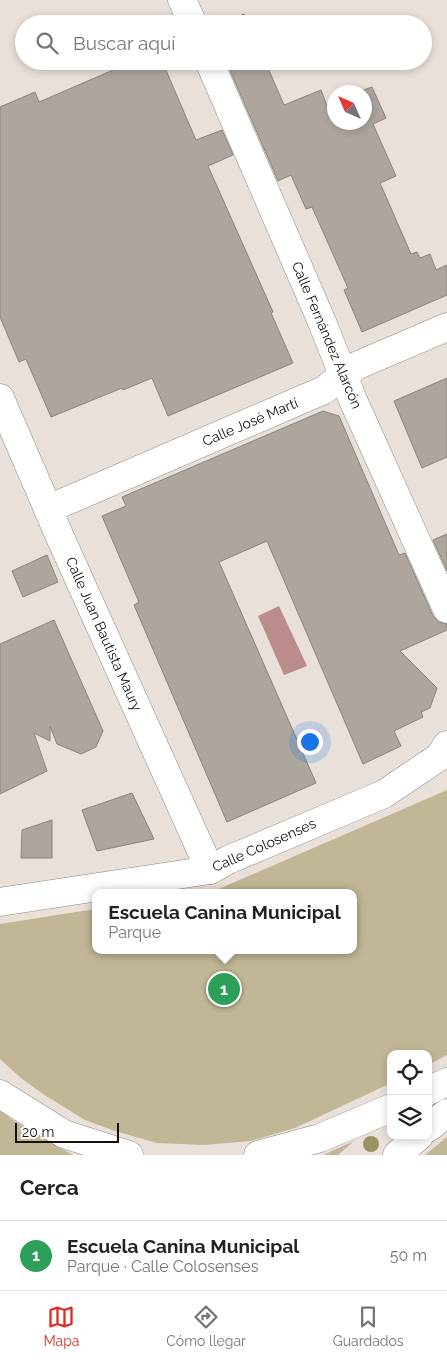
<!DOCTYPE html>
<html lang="es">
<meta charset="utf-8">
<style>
body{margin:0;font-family:Raleway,sans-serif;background:#f2f2f2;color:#222}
.controls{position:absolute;right:15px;bottom:15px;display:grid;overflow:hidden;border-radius:10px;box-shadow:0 2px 8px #0003}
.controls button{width:45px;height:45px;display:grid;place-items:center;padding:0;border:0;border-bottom:1px solid #e0e0e0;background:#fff;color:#222;font:25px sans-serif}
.compass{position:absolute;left:327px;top:85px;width:45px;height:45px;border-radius:50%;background:#fff;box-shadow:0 2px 8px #0003;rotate:315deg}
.scale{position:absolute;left:15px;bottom:12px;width:104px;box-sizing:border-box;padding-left:5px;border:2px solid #13100e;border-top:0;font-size:14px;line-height:18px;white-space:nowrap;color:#13100e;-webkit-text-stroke:4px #fff;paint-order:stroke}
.you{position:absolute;left:309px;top:741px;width:18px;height:18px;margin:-12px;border:4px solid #fff;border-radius:50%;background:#1a73e8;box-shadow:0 0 0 8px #1a73e833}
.badge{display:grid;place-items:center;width:32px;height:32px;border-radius:50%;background:#d93025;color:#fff;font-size:16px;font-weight:700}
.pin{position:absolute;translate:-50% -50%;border:2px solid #fff;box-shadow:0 1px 5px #0006}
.popup{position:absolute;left:92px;top:889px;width:265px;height:65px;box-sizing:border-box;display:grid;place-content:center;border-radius:10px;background:#fff;filter:drop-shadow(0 1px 4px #0005);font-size:16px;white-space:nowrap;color:#767676}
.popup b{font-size:19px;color:#222}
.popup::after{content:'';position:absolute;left:50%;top:100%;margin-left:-10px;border:10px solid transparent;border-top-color:#fff}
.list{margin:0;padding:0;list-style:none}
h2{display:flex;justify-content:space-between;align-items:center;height:65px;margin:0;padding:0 20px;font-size:21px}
h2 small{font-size:16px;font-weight:400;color:#767676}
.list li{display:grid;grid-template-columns:32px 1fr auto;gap:15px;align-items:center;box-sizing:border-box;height:70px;padding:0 20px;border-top:1px solid #e0e0e0}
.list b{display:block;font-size:19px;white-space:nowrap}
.list p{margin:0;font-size:16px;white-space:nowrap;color:#767676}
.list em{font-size:16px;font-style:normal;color:#767676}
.icon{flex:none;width:28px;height:28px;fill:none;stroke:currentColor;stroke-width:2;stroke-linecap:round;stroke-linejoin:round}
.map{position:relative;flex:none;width:447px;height:1155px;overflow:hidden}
.search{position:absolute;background:#fff;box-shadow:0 2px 8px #0003;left:15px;right:15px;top:15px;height:55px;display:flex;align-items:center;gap:12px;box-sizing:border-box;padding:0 18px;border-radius:28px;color:#767676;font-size:19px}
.sheet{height:135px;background:#fff}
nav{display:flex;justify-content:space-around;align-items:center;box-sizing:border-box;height:70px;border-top:1px solid #e0e0e0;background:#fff;font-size:14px;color:#767676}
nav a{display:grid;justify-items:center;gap:2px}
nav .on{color:#d93025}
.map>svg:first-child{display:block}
.green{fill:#c1b796}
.water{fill:#bb8c8e}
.building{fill:#aca69e;stroke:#89847c}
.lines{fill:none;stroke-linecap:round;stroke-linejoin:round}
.minor-casing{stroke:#908882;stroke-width:29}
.major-casing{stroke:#908882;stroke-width:29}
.minor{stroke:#fff;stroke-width:28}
.major{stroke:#fff;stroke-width:28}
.tree{fill:#9d9062}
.labels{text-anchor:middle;stroke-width:5;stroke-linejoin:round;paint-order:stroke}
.street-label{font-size:14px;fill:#13100e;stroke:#fff}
</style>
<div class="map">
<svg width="447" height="1155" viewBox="0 0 447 1155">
<rect width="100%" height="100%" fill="#e9e0da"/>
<!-- green -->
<g class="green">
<path d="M 447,790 L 447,1055 L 428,1065 L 428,1054 L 391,1054 L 391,1083 L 295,1128 L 251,1141 L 204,1145 L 157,1143 L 115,1131 L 85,1120 L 46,1096 L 22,1079 L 0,1059 L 0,924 L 95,909 L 95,950 L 353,950 L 353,893 L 205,893 L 214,891 Z"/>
<path d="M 0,1109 L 11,1119 L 73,1155 L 0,1155 Z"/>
<path d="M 447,1137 L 447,1155 L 425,1155 Z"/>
<path d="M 354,1141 L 338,1155 L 323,1155 Z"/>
</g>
<!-- water -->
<path class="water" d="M 279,606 L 307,666 L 284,675 L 258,616 Z"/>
<!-- building -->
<g class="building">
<path d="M 244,14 L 248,24 L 222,24 Z"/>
<path d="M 134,61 L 162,61 L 196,140 L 222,130 L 233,155 L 208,166 L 273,312 L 271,313 L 293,363 L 168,416 L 152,378 L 123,390 L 122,388 L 51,417 L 26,359 L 19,362 L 0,317 L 0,107 L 35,92 L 39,102 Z"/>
<path d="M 226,61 L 265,61 L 284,105 L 321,90 L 327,106 L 334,103 L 334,122 L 364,122 L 364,92 L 358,92 L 372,87 L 386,118 L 373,124 L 396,176 L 380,183 L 411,254 L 417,252 L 420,258 L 430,254 L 436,270 L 447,265 L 447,295 L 362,332 L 344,290 L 348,288 L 312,207 L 306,209 L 291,175 L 278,181 Z"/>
<path d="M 447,378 L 447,457 L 422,468 L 394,401 Z"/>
<path d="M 323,411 L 339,416 L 399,555 L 405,553 L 433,616 L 438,622 L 447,624 L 447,630 L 400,651 L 437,688 L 430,708 L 421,712 L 423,717 L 394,731 L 401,746 L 363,764 L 267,541 L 219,562 L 316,783 L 227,822 L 134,605 L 139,602 L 102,516 L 126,506 L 122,497 Z"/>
<path d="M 447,534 L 447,571 L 433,540 Z"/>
<path d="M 47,555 L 58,582 L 23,597 L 12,571 Z"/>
<path d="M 54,620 L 103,731 L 96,747 L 81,754 L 57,744 L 50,726 L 50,741 L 34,733 L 47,771 L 0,794 L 0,644 Z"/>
<path d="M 132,793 L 154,839 L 97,851 L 82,810 Z"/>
<path d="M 52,820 L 52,858 L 21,858 L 22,830 Z"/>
</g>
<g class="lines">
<defs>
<g id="minor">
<path d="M 182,0 L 193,24"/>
<path d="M 209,61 L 322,322 L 353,400 L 447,609"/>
<path d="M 0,398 L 60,537 L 210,870"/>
<path d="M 48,509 L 324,390 L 356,366 L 447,327"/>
<path d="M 0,902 L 210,870 L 228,860 L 384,794 L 439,757 L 447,745"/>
<path d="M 428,1091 L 447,1082"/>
<path d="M 0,1094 L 64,1134 L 129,1155"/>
<path d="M 258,1155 L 320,1138 L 391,1108"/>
</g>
<g id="major">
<path d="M 428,1128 L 447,1113"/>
<path d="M 397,1155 L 419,1136"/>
</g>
</defs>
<!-- minor casing -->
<use href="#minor" class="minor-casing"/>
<!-- major casing -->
<use href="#major" class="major-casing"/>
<!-- minor -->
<use href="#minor" class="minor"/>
<!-- major -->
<use href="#major" class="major"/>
</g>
<!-- trees -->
<circle class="tree" cx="371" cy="1144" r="8"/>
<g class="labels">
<!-- street labels -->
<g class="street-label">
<text transform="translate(327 335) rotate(67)" y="5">Calle Fernández Alarcón</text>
<text transform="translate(250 422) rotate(-23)" y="5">Calle José Martí</text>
<text transform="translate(104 634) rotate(66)" y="5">Calle Juan Bautista Maury</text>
<text transform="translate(264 845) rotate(-24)" y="5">Calle Colosenses</text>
</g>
</g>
</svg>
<div class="controls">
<button><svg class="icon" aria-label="locate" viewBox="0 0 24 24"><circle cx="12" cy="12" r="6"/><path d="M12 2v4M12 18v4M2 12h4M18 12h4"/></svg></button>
<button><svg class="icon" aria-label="layers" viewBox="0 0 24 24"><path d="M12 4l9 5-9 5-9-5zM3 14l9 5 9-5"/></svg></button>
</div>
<svg class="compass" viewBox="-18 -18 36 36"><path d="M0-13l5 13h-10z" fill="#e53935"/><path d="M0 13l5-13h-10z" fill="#767676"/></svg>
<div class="scale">20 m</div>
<div class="you"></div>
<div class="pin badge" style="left:224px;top:989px;background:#2e9e5b">1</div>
<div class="popup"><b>Escuela Canina Municipal</b>Parque</div>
<div class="search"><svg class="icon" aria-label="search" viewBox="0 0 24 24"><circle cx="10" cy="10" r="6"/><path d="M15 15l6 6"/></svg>Buscar aquí</div>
</div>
<section class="sheet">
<h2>Cerca<small></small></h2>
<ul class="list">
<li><span class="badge" style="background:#2e9e5b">1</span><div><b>Escuela Canina Municipal</b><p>Parque · Calle Colosenses</p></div><em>50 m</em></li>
</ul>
</section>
<nav>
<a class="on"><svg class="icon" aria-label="map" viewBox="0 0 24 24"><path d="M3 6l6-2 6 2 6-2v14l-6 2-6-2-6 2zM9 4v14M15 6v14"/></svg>Mapa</a>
<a><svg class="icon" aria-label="directions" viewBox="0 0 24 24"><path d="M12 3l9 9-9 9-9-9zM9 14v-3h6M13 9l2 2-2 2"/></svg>Cómo llegar</a>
<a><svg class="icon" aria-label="saved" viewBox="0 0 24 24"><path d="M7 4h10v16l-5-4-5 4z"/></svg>Guardados</a>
</nav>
